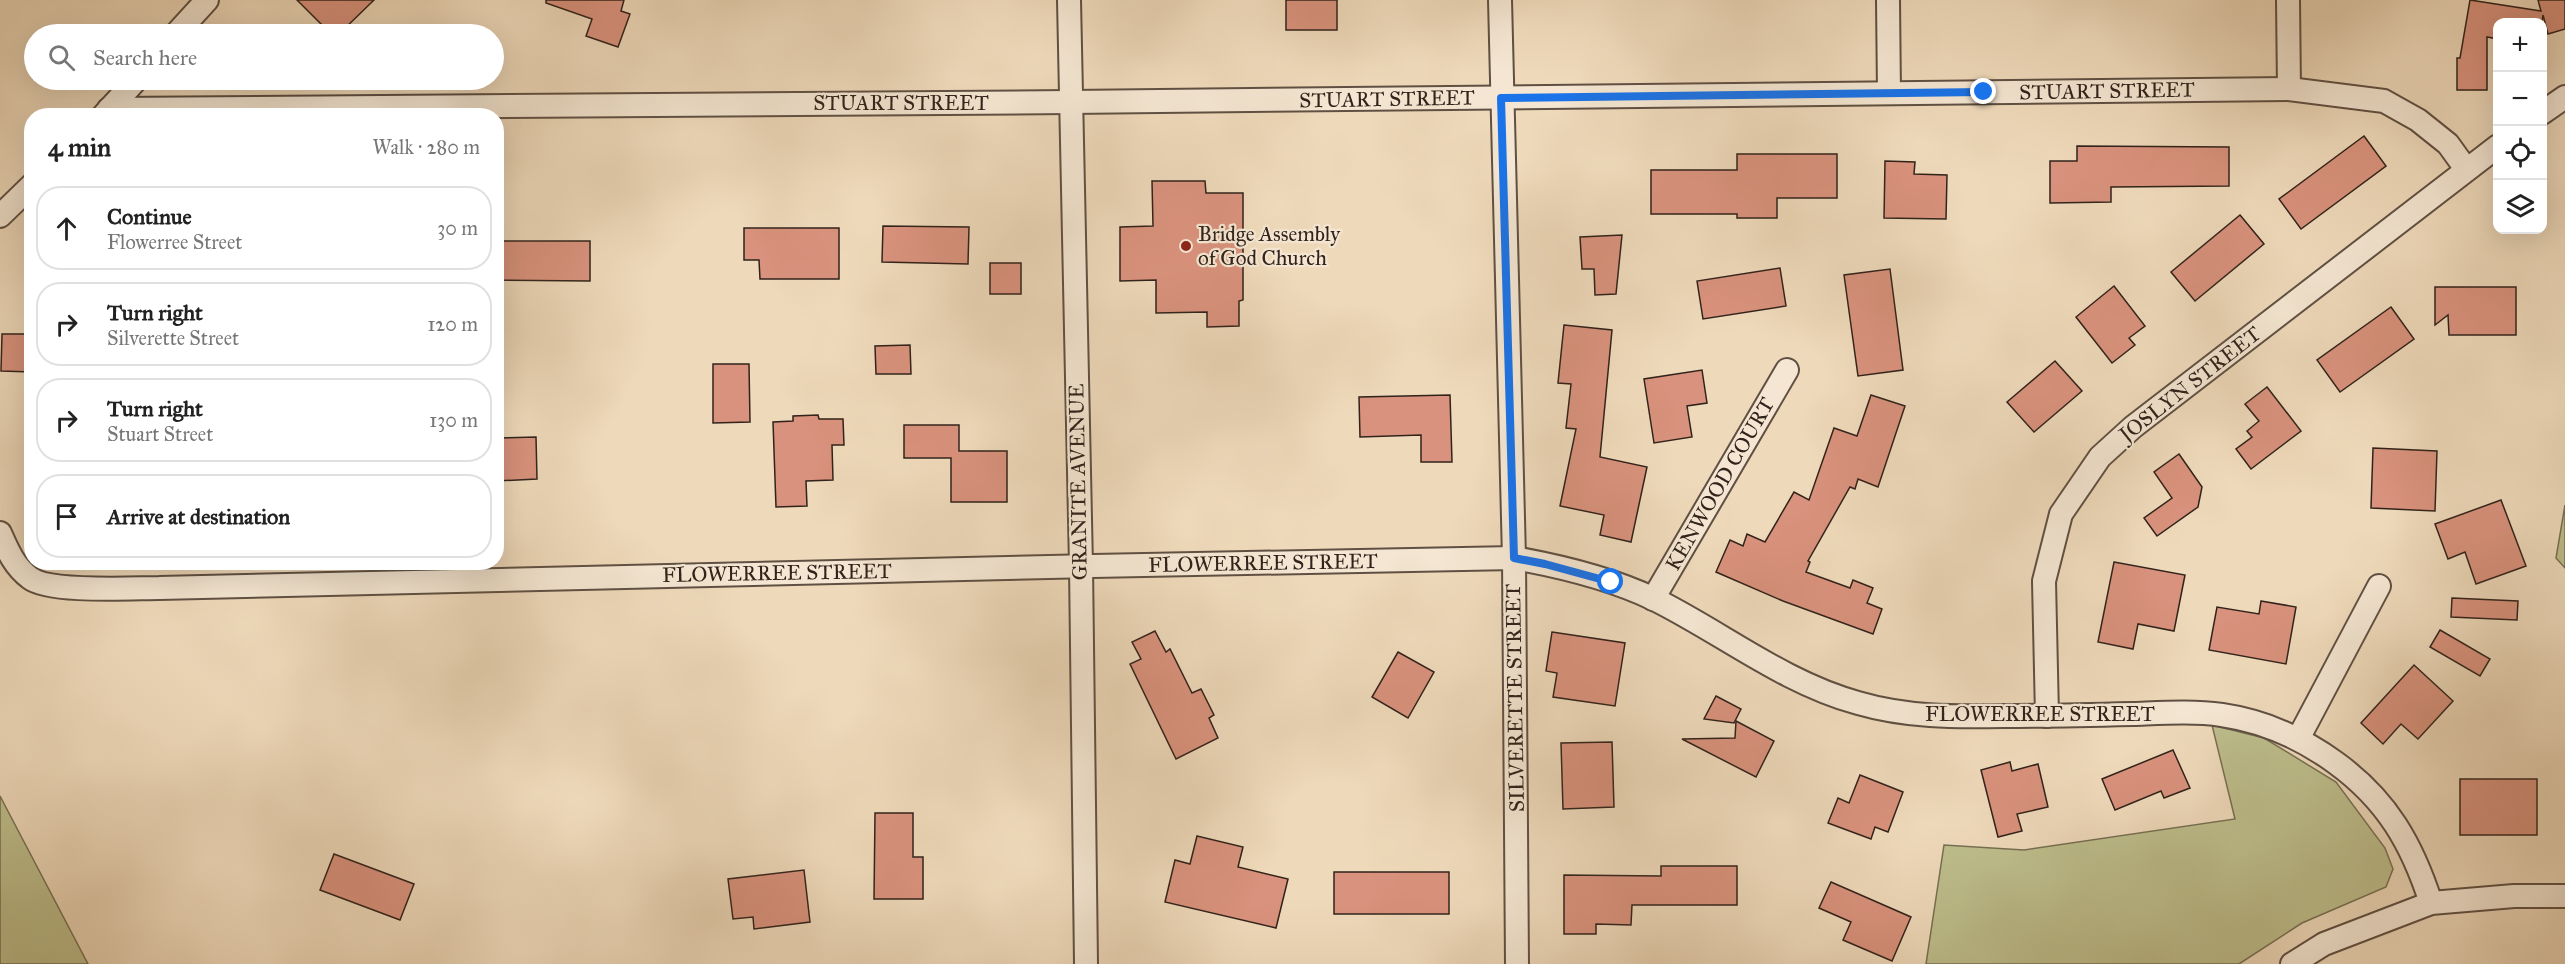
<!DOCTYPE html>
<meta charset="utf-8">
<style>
body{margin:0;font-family:"IM FELL Great Primer",serif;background:#f2f2f2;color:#222}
.controls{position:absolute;right:18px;top:18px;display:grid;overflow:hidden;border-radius:12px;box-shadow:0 6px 24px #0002}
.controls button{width:54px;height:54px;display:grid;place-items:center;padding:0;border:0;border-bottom:2px solid #e0e0e0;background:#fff;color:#222;font:30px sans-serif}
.stop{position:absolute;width:18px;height:18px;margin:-14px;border:4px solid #1a73e8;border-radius:50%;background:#fff}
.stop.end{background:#1a73e8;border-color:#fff;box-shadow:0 2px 6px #0008}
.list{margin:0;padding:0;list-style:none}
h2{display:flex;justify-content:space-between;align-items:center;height:78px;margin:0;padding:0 24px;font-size:26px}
h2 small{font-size:20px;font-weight:400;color:#767676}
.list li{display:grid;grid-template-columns:39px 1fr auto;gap:18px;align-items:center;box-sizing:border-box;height:84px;margin:0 12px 12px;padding:0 12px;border:2px solid #e0e0e0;border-radius:24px}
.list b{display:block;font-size:22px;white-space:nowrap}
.list p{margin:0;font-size:20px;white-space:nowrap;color:#767676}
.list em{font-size:20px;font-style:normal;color:#767676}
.icon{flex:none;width:33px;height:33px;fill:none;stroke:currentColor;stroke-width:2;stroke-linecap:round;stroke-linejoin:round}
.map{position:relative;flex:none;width:2565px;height:964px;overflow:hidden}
.search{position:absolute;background:#fff;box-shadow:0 6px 24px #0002;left:24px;top:24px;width:480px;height:66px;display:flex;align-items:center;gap:15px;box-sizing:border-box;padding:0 21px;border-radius:33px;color:#767676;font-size:22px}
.panel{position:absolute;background:#fff;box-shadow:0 6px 24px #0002;left:24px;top:108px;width:480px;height:462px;border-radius:24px}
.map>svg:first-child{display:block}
.green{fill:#bdbe8c;stroke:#777054;stroke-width:1.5}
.building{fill:#d9927d;stroke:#31231b;stroke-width:1.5}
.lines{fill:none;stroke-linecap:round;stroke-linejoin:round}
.street-casing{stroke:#605043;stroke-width:26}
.street{stroke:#f4e6d2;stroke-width:22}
.route{stroke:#1a73e8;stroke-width:8}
.poi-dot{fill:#8f2418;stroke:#f4e6d2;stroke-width:2}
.labels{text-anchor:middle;stroke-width:4.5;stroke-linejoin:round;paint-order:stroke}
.street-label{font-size:21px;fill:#31231b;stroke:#f4e6d2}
.poi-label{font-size:21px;fill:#31231b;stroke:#f4e6d2;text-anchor:start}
</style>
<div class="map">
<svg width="2565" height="964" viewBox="0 0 2565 964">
<rect width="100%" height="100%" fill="#eed9ba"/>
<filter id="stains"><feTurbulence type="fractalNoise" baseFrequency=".00333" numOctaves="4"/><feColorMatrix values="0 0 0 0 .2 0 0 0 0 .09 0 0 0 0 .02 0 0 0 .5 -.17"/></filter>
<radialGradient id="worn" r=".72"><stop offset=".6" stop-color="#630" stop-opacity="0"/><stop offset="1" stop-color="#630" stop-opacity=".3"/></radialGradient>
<!-- green -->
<g class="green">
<path d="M 2565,505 L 2565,568 L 2556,558 Z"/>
<path d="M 2212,725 L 2264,738 L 2336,782 L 2385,848 L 2393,869 L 2386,887 L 2302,923 L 2239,964 L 1926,964 L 1944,845 L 2024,850 L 2235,819 Z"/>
<path d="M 0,796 L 88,964 L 0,964 Z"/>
</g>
<!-- building -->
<g class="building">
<path d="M 297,0 L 374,0 L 339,34 L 331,34 Z"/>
<path d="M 546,0 L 624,0 L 621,11 L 630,14 L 618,47 L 586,36 L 592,19 L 546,3 Z"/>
<rect x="1286" y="0" width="51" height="30"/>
<path d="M 2470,0 L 2541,11 L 2538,0 L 2565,0 L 2565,29 L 2548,34 L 2543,15 L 2542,22 L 2498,22 L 2498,39 L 2487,37 L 2487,90 L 2457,90 L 2457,58 L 2460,58 Z"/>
<path d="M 2364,136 L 2386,166 L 2301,229 L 2279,199 Z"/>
<path d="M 2077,146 L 2229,147 L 2229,186 L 2111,187 L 2111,202 L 2050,203 L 2050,161 L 2077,161 Z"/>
<path d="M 1737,154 L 1837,154 L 1837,198 L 1777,198 L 1777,218 L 1737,218 L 1737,214 L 1651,214 L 1651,170 L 1737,170 Z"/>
<path d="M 1885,161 L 1915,162 L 1914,174 L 1947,175 L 1946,219 L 1884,218 Z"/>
<path d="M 1152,181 L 1205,181 L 1206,193 L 1243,193 L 1243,300 L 1239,301 L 1239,326 L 1207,327 L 1207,312 L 1156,313 L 1156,280 L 1120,281 L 1120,227 L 1153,226 Z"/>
<path d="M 2240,215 L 2264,244 L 2195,301 L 2171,272 Z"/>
<path d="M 883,226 L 969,227 L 968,264 L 882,262 Z"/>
<path d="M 744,228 L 839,228 L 839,279 L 760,279 L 759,260 L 744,260 Z"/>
<path d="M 1622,235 L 1616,294 L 1595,295 L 1594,269 L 1582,269 L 1580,237 Z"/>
<path d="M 496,241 L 590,241 L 590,281 L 496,280 Z"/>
<rect x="990" y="263" width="31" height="31"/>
<path d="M 1780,268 L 1786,306 L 1703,319 L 1697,281 Z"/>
<path d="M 1890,269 L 1903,370 L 1858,376 L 1844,275 Z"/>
<path d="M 2114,286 L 2145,326 L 2129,338 L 2135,345 L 2112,363 L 2076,317 Z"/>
<path d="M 2435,287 L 2516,287 L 2516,335 L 2449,335 L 2448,315 L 2435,325 Z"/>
<path d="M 2391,307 L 2414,339 L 2340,392 L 2317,360 Z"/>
<path d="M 1564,325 L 1612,330 L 1600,457 L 1647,467 L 1631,542 L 1600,535 L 1604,515 L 1560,506 L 1576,429 L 1566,428 L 1571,384 L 1558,383 Z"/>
<path d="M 2,334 L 32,334 L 32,372 L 1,371 Z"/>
<path d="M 910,345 L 911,374 L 876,374 L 875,346 Z"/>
<path d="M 2055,361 L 2082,391 L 2034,432 L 2007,402 Z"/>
<path d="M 713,364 L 749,364 L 750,422 L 713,423 Z"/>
<path d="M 1702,370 L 1707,403 L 1687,406 L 1692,437 L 1654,443 L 1644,379 Z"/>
<path d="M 2267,387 L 2301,431 L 2251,469 L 2236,449 L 2252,437 L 2247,431 L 2259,421 L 2245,404 Z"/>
<path d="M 1450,395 L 1452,462 L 1421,462 L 1421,435 L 1360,437 L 1359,397 Z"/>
<path d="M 1871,395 L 1905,406 L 1878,487 L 1858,479 L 1855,489 L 1850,487 L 1808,561 L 1810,562 L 1806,572 L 1850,588 L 1853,580 L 1873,588 L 1867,603 L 1882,609 L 1873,634 L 1783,601 L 1716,572 L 1730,540 L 1743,546 L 1747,534 L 1765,542 L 1794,492 L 1809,500 L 1834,428 L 1857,436 Z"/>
<path d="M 818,415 L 819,419 L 843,419 L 844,445 L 832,445 L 833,480 L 806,481 L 807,506 L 776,507 L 773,422 L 793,421 L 793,416 Z"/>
<path d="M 904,425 L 959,425 L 959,451 L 1007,451 L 1007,502 L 951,502 L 951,458 L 904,458 Z"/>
<path d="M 536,437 L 537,479 L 496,481 L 496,438 Z"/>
<path d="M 2373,448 L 2437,451 L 2435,511 L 2371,508 Z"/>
<path d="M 2179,454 L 2202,487 L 2198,507 L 2157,536 L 2144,518 L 2172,498 L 2154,472 Z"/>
<path d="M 2501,500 L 2526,566 L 2476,584 L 2465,552 L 2448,559 L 2435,524 Z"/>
<path d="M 2114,562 L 2185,575 L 2174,631 L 2138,624 L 2133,649 L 2098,642 Z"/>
<path d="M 2452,598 L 2518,601 L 2517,620 L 2451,617 Z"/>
<path d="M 2261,601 L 2296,607 L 2286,664 L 2209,650 L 2217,607 L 2259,614 Z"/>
<path d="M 2440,630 L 2490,659 L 2480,676 L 2430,647 Z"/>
<path d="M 1155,631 L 1166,652 L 1170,649 L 1192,693 L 1201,689 L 1214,715 L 1209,718 L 1218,738 L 1176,759 L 1130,664 L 1141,659 L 1132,642 Z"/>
<path d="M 1552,632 L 1625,643 L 1615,706 L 1553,697 L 1557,673 L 1546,671 Z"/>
<path d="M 1398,652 L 1434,672 L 1408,718 L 1372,697 Z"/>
<path d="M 2414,665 L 2453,701 L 2418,739 L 2401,724 L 2383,744 L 2361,723 Z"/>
<path d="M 1716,696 L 1741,709 L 1734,723 L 1704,719 Z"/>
<path d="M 1736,721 L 1774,741 L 1756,777 L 1682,739 L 1735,738 Z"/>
<path d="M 1612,742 L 1614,807 L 1563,809 L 1561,743 Z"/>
<path d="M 2173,750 L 2190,788 L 2164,798 L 2161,791 L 2115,810 L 2102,779 Z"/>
<path d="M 2010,762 L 2012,771 L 2038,764 L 2048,807 L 2017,814 L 2022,831 L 1998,837 L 1981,770 Z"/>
<path d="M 1860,775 L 1903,792 L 1888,832 L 1875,827 L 1871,839 L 1828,823 L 1838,798 L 1849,803 Z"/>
<rect x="2460" y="779" width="77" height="56"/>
<path d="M 875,813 L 913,813 L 913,857 L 923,857 L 923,899 L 874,899 Z"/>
<path d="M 1197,836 L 1243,847 L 1238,867 L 1288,879 L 1276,928 L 1165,902 L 1175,860 L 1190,864 Z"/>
<path d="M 334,854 L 414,884 L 400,920 L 320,890 Z"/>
<path d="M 1661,866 L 1737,866 L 1737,905 L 1632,905 L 1631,925 L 1596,924 L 1596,934 L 1564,934 L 1564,875 L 1661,876 Z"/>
<path d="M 804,870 L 810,922 L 754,929 L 753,917 L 733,919 L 728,879 Z"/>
<rect x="1334" y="872" width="115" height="42"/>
<path d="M 1831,882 L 1911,917 L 1892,961 L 1843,940 L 1851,922 L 1819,908 Z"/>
</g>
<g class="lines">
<defs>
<g id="street">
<path d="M 1069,0 L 1081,566 L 1086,964"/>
<path d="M 1500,0 L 1514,558 L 1517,964"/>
<path d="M 1888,0 L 1889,93"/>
<path d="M 2288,0 L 2289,89"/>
<path d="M 176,34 L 207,0"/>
<path d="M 109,109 L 1070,102 L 2289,89 L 2384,101 L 2418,120 L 2448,144 L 2466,169"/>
<path d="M 2542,113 L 2565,97"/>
<path d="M 103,116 L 136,80"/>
<path d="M 0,216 L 32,185"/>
<path d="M 0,533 C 8,551 14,566 30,578 C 49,593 132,588 159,588 L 1093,566 L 1514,558 C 1559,566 1612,579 1654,599 C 1721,632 1784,683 1858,703 C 1906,717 1953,717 2003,716 C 2046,716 2090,715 2133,714 C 2163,713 2193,711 2222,715 C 2263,721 2303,739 2336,763 C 2387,800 2412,844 2431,903"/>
<path d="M 1653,599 L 1787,370"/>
<path d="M 2047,716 L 2044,581 L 2061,514 L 2100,457 L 2133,427 L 2498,146"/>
<path d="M 2298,739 L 2379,586"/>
<path d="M 2292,964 L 2324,944 L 2431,903 L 2514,896 L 2565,896"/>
</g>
</defs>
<!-- street casing -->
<use href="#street" class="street-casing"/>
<!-- street -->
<use href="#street" class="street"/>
</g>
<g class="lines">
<!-- route -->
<path class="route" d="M 1611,582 L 1545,564 L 1514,558 L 1501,98 L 1984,92"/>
</g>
<!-- markers -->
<circle class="poi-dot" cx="1186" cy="246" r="6"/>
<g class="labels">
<!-- street labels -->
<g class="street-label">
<text transform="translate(2107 91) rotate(-1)" y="7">STUART STREET</text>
<text transform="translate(1387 99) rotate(-1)" y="7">STUART STREET</text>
<text x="901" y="110">STUART STREET</text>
<text transform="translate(2190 384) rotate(-38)" y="7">JOSLYN STREET</text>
<text transform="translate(1078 482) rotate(-91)" y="7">GRANITE AVENUE</text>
<text transform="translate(1720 484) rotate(-60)" y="7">KENWOOD COURT</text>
<text transform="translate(1263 563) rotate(-1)" y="7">FLOWERREE STREET</text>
<text transform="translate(777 573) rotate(-1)" y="7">FLOWERREE STREET</text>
<text transform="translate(1515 698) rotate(-91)" y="7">SILVERETTE STREET</text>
<text x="2040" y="721">FLOWERREE STREET</text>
</g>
<!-- poi labels -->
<g class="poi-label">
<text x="1198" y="241">Bridge Assembly<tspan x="1198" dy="24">of God Church</tspan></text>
</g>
</g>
<rect width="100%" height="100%" filter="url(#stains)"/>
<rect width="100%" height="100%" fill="url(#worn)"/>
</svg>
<div class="controls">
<button>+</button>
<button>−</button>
<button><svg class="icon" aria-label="locate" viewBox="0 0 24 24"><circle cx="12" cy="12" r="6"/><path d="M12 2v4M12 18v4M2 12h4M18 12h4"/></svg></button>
<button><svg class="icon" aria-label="layers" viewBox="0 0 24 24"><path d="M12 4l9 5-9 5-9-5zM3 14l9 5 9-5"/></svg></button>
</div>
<div class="stop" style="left:1611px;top:582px"></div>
<div class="stop end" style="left:1984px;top:92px"></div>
<div class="search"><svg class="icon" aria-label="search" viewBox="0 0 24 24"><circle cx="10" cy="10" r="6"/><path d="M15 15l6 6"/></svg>Search here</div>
<section class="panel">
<h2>4 min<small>Walk · 280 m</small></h2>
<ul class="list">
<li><svg class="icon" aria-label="ahead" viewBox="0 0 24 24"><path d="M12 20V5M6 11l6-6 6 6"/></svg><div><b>Continue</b><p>Flowerree Street</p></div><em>30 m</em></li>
<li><svg class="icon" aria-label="right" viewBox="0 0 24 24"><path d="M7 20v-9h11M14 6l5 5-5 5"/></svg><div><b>Turn right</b><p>Silverette Street</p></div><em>120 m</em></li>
<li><svg class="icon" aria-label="right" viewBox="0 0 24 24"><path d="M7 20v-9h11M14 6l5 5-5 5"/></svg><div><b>Turn right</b><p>Stuart Street</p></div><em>130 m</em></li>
<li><svg class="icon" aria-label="arrive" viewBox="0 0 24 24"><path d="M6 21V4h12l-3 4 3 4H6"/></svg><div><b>Arrive at destination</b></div></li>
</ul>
</section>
</div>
